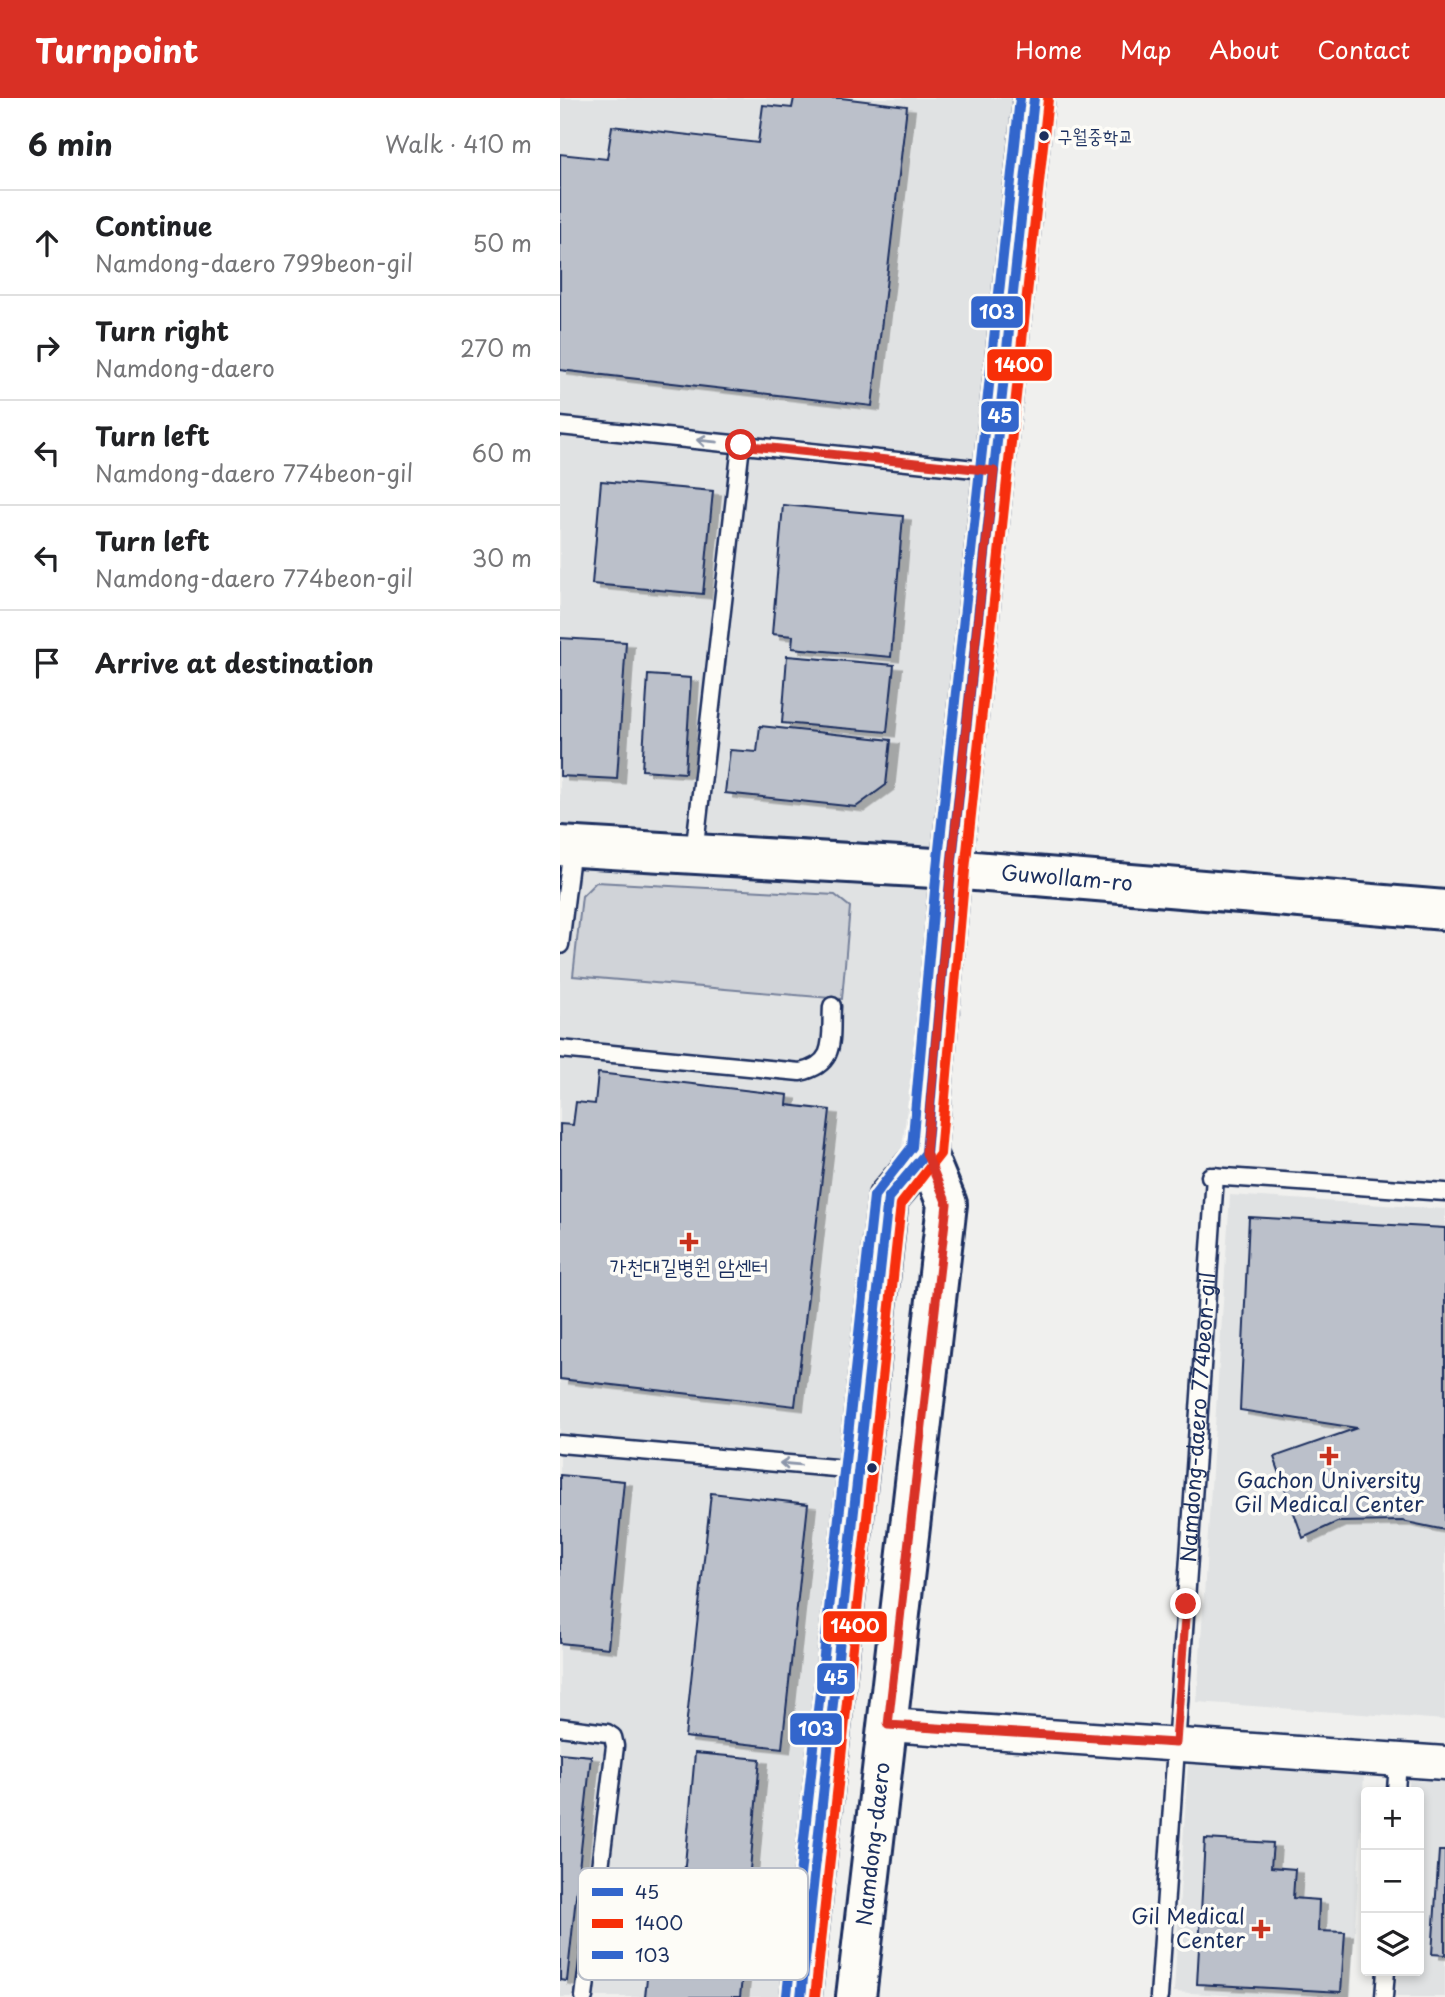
<!DOCTYPE html>
<meta charset="utf-8">
<style>
body{margin:0;font-family:"Playpen Sans","Poor Story",sans-serif;background:#f6f6f6;color:#202124}
.controls{position:absolute;right:21px;bottom:21px;display:grid;overflow:hidden;border-radius:7px;box-shadow:0 4px 10px #0003}
.controls button{width:63px;height:63px;display:grid;place-items:center;padding:0;border:0;border-bottom:2px solid #e0e0e0;background:#fff;color:#202124;font:35px sans-serif}
.stop{position:absolute;width:21px;height:21px;margin:-16px;border:5px solid #d93025;border-radius:50%;background:#fff}
.stop.end{background:#d93025;border-color:#fff;box-shadow:0 2px 7px #0008}
.list{margin:0;padding:0;list-style:none}
h2{display:flex;justify-content:space-between;align-items:center;height:91px;margin:0;padding:0 28px;font-size:30px}
h2 small{font-size:23px;font-weight:400;color:#757577}
.list li{display:grid;grid-template-columns:46px 1fr auto;gap:21px;align-items:center;box-sizing:border-box;height:105px;padding:0 28px;border-top:2px solid #e0e0e0}
.list b{display:block;font-size:26px;white-space:nowrap}
.list p{margin:0;font-size:23px;white-space:nowrap;color:#757577}
.list em{font-size:23px;font-style:normal;color:#757577}
.icon{flex:none;width:38px;height:38px;fill:none;stroke:currentColor;stroke-width:2;stroke-linecap:round;stroke-linejoin:round}
.map{position:relative;flex:none;width:885px;height:1899px;overflow:hidden}
header{display:flex;align-items:center;gap:42px;box-sizing:border-box;height:98px;padding:0 35px;background:#d93025;color:#fff}
header strong{font-size:33px}
nav{display:flex;gap:38px;margin-inline-start:auto;font-size:24px}
main{display:flex}
aside{flex:1;background:#fff}
.map>svg:first-child{display:block}
.built{fill:#e0e2e3}
.green{fill:#d0d3d8;stroke:#76819b;stroke-width:2}
.building{fill:#bbc0ca;stroke:#1b2f5e;stroke-width:2;filter:url(#shadow)}
.lines{fill:none;stroke-linecap:round;stroke-linejoin:round}
.service-casing{stroke:#1b2f5e;stroke-width:21}
.minor-casing{stroke:#1b2f5e;stroke-width:37}
.tertiary-casing{stroke:#1b2f5e;stroke-width:44}
.secondary-casing{stroke:#1b2f5e;stroke-width:44}
.service{stroke:#fdfcf7;stroke-width:16}
.minor{stroke:#fdfcf7;stroke-width:32}
.tertiary{stroke:#fdfcf7;stroke-width:38}
.secondary{stroke:#fdfcf7;stroke-width:38}
.bus-1-casing{stroke:#fdfcf7;stroke-width:16}
.bus-2-casing{stroke:#fdfcf7;stroke-width:16}
.bus-3-casing{stroke:#fdfcf7;stroke-width:16}
.bus-1{stroke:#36c;stroke-width:10}
.bus-2{stroke:#f72f08;stroke-width:10}
.bus-3{stroke:#36c;stroke-width:10}
.oneway{stroke:#8c96aa}
.route{stroke:#d93025;stroke-width:9}
.bus-dot{fill:#1b2f5e;stroke:#fdfcf7;stroke-width:2.5}
.poi-dot{fill:#c8321e;stroke:#fdfcf7;stroke-width:2.5}
.labels{text-anchor:middle;stroke-width:7;stroke-linejoin:round;paint-order:stroke}
.bus-label{font-size:19px;fill:#1b2f5e;stroke:#fdfcf7;text-anchor:start}
.street-label{font-size:21px;fill:#1b2f5e;stroke:#fdfcf7}
.poi-label{font-size:21px;fill:#1b2f5e;stroke:#fdfcf7}
.key{fill:#fdfcf7;stroke:#b9bec9;stroke-width:2}
.key-label{font-size:19px;fill:#1b2f5e}
.line-badge{stroke:#fdfcf7;stroke-width:2.5}
.badge-label{font-size:19px;text-anchor:middle;font-weight:bold;fill:#fff}
</style>
<header>
<strong>Turnpoint</strong>
<nav><a>Home</a><a>Map</a><a>About</a><a>Contact</a></nav>
</header>
<main>
<aside>
<h2>6 min<small>Walk · 410 m</small></h2>
<ul class="list">
<li><svg class="icon" aria-label="ahead" viewBox="0 0 24 24"><path d="M12 20V5M6 11l6-6 6 6"/></svg><div><b>Continue</b><p>Namdong-daero 799beon-gil</p></div><em>50 m</em></li>
<li><svg class="icon" aria-label="right" viewBox="0 0 24 24"><path d="M7 20v-9h11M14 6l5 5-5 5"/></svg><div><b>Turn right</b><p>Namdong-daero</p></div><em>270 m</em></li>
<li><svg class="icon" aria-label="left" viewBox="0 0 24 24"><path d="M17 20v-9H6M10 6l-5 5 5 5"/></svg><div><b>Turn left</b><p>Namdong-daero 774beon-gil</p></div><em>60 m</em></li>
<li><svg class="icon" aria-label="left" viewBox="0 0 24 24"><path d="M17 20v-9H6M10 6l-5 5 5 5"/></svg><div><b>Turn left</b><p>Namdong-daero 774beon-gil</p></div><em>30 m</em></li>
<li><svg class="icon" aria-label="arrive" viewBox="0 0 24 24"><path d="M6 21V4h12l-3 4 3 4H6"/></svg><div><b>Arrive at destination</b></div></li>
</ul>
</aside>
<div class="map">
<svg width="885" height="1899" viewBox="0 0 885 1899">
<defs>
<filter id="shadow"><feDropShadow dx="8" dy="4.5" stdDeviation="0" flood-color="#0004"/></filter>
</defs>
<rect width="100%" height="100%" fill="#f0f0ee"/>
<filter id="ink" filterUnits="userSpaceOnUse"><feTurbulence type="fractalNoise" baseFrequency=".0143" numOctaves="2"/><feDisplacementMap in="SourceGraphic" scale="14" xChannelSelector="R" yChannelSelector="G"/><feConvolveMatrix kernelMatrix="1 2 1 2 8 2 1 2 1" color-interpolation-filters="sRGB"/></filter>
<g filter="url(#ink)">
<!-- built -->
<g class="built">
<path d="M 0,0 L 473,0 L 236,1899 L 0,1899 Z"/>
<path d="M 670,1097 L 885,1111 L 885,1622 L 637,1604 Z"/>
<path d="M 628,1666 L 804,1677 L 791,1899 L 697,1899 L 614,1894 Z"/>
<path d="M 849,1682 L 885,1684 L 885,1899 L 836,1899 L 837,1873 L 859,1873 L 859,1694 L 849,1694 Z"/>
</g>
<!-- green -->
<path class="green" d="M 36,784 L 275,797 L 290,809 L 282,901 L 13,878 L 22,798 Z"/>
<!-- building -->
<g class="building">
<path d="M 234,0 L 281,0 L 347,8 L 312,308 L 0,272 L 0,56 L 47,61 L 52,28 L 198,45 L 203,7 L 232,10 Z"/>
<path d="M 41,383 L 153,393 L 143,496 L 32,486 Z"/>
<path d="M 223,407 L 343,418 L 331,559 L 232,550 L 233,538 L 212,536 Z"/>
<path d="M 0,540 L 66,544 L 57,681 L 0,678 Z"/>
<path d="M 227,558 L 334,567 L 327,634 L 222,625 Z"/>
<path d="M 88,577 L 131,580 L 125,675 L 82,672 Z"/>
<path d="M 200,628 L 331,642 L 326,687 L 296,709 L 165,695 L 170,652 L 197,654 Z"/>
<path d="M 38,975 L 228,997 L 227,1007 L 270,1012 L 235,1308 L 0,1281 L 0,1026 L 13,1027 L 16,1004 L 35,1006 Z"/>
<path d="M 689,1119 L 885,1130 L 885,1432 L 842,1423 L 777,1424 L 743,1440 L 714,1359 L 797,1330 L 680,1312 Z"/>
<path d="M 0,1377 L 64,1383 L 48,1550 L 0,1545 Z"/>
<path d="M 151,1395 L 248,1406 L 222,1650 L 125,1639 Z"/>
<path d="M 0,1655 L 31,1658 L 7,1883 L 0,1882 Z"/>
<path d="M 135,1655 L 200,1661 L 189,1783 L 124,1778 Z"/>
<path d="M 645,1741 L 713,1745 L 711,1769 L 735,1771 L 733,1800 L 759,1802 L 758,1833 L 785,1834 L 781,1894 L 637,1886 Z"/>
<path d="M 879,1753 L 885,1753 L 885,1857 L 872,1856 Z"/>
<path d="M 96,1794 L 190,1804 L 180,1899 L 85,1899 Z"/>
</g>
<g class="lines">
<defs>
<g id="service">
<path d="M 0,328 L 434,373"/>
<path d="M 134,756 L 181,347"/>
<path d="M 0,847 L 12,749"/>
<path d="M 0,951 L 240,974 C 278,966 270,940 272,908"/>
<path d="M 650,1078 L 885,1094"/>
<path d="M 0,1346 L 298,1372"/>
<path d="M 0,1629 L 47,1635 L 53,1639 L 55,1648 L 24,1899"/>
<path d="M 836,1694 L 838,1662"/>
<path id="s1" d="M 599,1899 L 655,1078"/>
<path d="M 824,1899 L 826,1873"/>
</g>
<path id="minor" d="M 328,1627 L 885,1665"/>
<g id="tertiary">
<path id="s2" d="M 0,748 L 391,771 L 885,812"/>
</g>
<g id="secondary">
<path d="M 241,1899 L 328,1100 L 366,1055"/>
<path id="s3" d="M 296,1899 L 387,1106 L 366,1055 L 391,771 L 474,0"/>
</g>
</defs>
<!-- service casing -->
<use href="#service" class="service-casing"/>
<!-- minor casing -->
<use href="#minor" class="minor-casing"/>
<!-- tertiary casing -->
<use href="#tertiary" class="tertiary-casing"/>
<!-- secondary casing -->
<use href="#secondary" class="secondary-casing"/>
<!-- service -->
<use href="#service" class="service"/>
<!-- minor -->
<use href="#minor" class="minor"/>
<!-- tertiary -->
<use href="#tertiary" class="tertiary"/>
<!-- secondary -->
<use href="#secondary" class="secondary"/>
<defs>
<path id="bus-1" d="M 241,1899 L 328,1100 L 366,1055 L 391,771 L 474,0"/>
<path id="bus-2" d="M 255,1899 L 341,1106 L 380,1056 L 405,772 L 488,1"/>
<path id="bus-3" d="M 227,1897 L 314,1098 L 352,1049 L 377,770 L 460,0"/>
</defs>
<!-- bus-1 casing -->
<use href="#bus-1" class="bus-1-casing"/>
<!-- bus-2 casing -->
<use href="#bus-2" class="bus-2-casing"/>
<!-- bus-3 casing -->
<use href="#bus-3" class="bus-3-casing"/>
<!-- bus-1 -->
<use href="#bus-1" class="bus-1"/>
<!-- bus-2 -->
<use href="#bus-2" class="bus-2"/>
<!-- bus-3 -->
<use href="#bus-3" class="bus-3"/>
</g>
<!-- one-way arrows -->
<defs><path id="oneway-shaft" d="M-6 0H5M1.5-3L5.5 0L1.5 3" fill="none" stroke-width="1.6" stroke-linecap="round" stroke-linejoin="round" transform="scale(1.75)"/></defs>
<g class="oneway">
<use href="#oneway-shaft" transform="translate(147 343) rotate(-174)"/>
<use href="#oneway-shaft" transform="translate(230 1366) rotate(-175)"/>
</g>
</g>
<g class="lines" filter="url(#ink)">
<!-- route -->
<path class="route" d="M 181,347 L 434,373 L 391,771 L 366,1055 L 387,1106 L 328,1627 L 616,1645 L 626,1506"/>
</g>
<!-- markers -->
<g class="bus-dot">
<circle cx="484" cy="38" r="6"/>
<circle cx="312" cy="1370" r="6"/>
</g>
<g class="poi-dot">
<path d="M125.5 1133.5h7v7h7v7h-7v7h-7v-7h-7v-7h7z"/>
<path d="M765.5 1347.5h7v7h7v7h-7v7h-7v-7h-7v-7h7z"/>
<path d="M697.5 1820.5h7v7h7v7h-7v7h-7v-7h-7v-7h7z"/>
</g>
<g class="labels">
<!-- bus labels -->
<g class="bus-label">
<text x="497" y="45">구월중학교</text>
</g>
<!-- street labels -->
<g class="street-label">
<text dy="7" stroke="none"><textPath href="#s2" startOffset="508">Guwollam-ro</textPath></text>
<text dy="7" stroke="none"><textPath href="#s1" startOffset="581">Namdong-daero 774beon-gil</textPath></text>
<text dy="7" stroke="none"><textPath href="#s3" startOffset="154">Namdong-daero</textPath></text>
</g>
<!-- poi labels -->
<g class="poi-label">
<text x="129" y="1176">가천대길병원 암센터</text>
<text x="769" y="1390">Gachon University<tspan x="769" dy="24">Gil Medical Center</tspan></text>
<text x="685" y="1826" text-anchor="end">Gil Medical<tspan x="685" dy="24">Center</tspan></text>
</g>
</g>
<!-- legend -->
<rect x="18" y="1770" width="230" height="112" rx="10" class="key"/>
<rect x="32" y="1790" width="31" height="8" fill="#36c"/>
<rect x="32" y="1821" width="31" height="9" fill="#f72f08"/>
<rect x="32" y="1853" width="31" height="8" fill="#36c"/>
<g class="key-label">
<text x="75" y="1801">45</text>
<text x="75" y="1832">1400</text>
<text x="75" y="1864">103</text>
</g>
<g class="line-badge">
<rect x="410" y="197" width="54" height="34" rx="7" fill="#36c"/>
<rect x="426" y="250" width="67" height="34" rx="7" fill="#f72f08"/>
<rect x="420" y="302" width="40" height="33" rx="7" fill="#36c"/>
<rect x="262" y="1512" width="66" height="33" rx="7" fill="#f72f08"/>
<rect x="256" y="1564" width="40" height="33" rx="7" fill="#36c"/>
<rect x="229" y="1614" width="54" height="34" rx="7" fill="#36c"/>
</g>
<g class="badge-label">
<text x="437" y="221">103</text>
<text x="459" y="274">1400</text>
<text x="440" y="325">45</text>
<text x="295" y="1535">1400</text>
<text x="276" y="1587">45</text>
<text x="256" y="1638">103</text>
</g>
</svg>
<div class="controls">
<button>+</button>
<button>−</button>
<button><svg class="icon" aria-label="layers" viewBox="0 0 24 24"><path d="M12 4l9 5-9 5-9-5zM3 14l9 5 9-5"/></svg></button>
</div>
<div class="stop" style="left:181px;top:347px"></div>
<div class="stop end" style="left:626px;top:1506px"></div>
</div>
</main>
